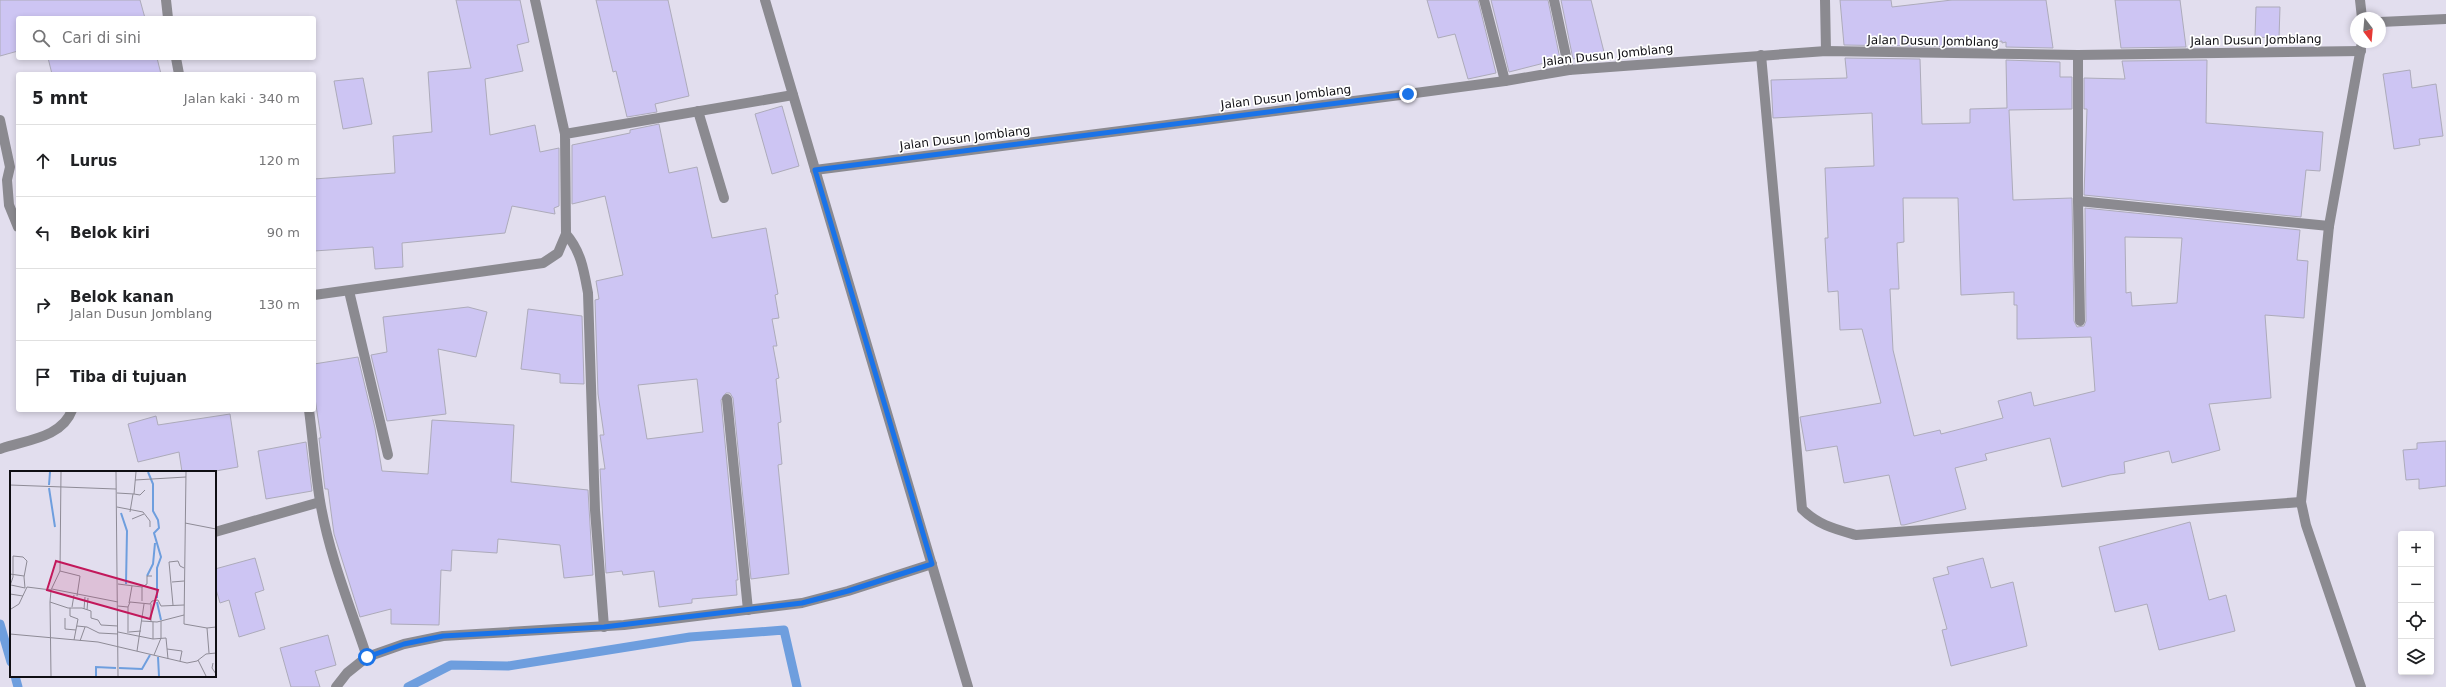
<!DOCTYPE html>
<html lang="id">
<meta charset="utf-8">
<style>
body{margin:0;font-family:"DejaVu Sans",sans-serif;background:#f2f2f2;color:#202124}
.controls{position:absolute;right:12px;bottom:12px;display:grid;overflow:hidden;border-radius:4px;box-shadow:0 2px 6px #0003}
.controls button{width:36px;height:36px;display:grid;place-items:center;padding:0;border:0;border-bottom:1px solid #e0e0e0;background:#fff;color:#202124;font:20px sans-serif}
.compass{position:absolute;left:2350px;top:12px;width:36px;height:36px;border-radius:50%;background:#fff;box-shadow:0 2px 6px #0003;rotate:164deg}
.stop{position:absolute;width:12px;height:12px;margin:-9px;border:3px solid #1a73e8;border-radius:50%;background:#fff}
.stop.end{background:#1a73e8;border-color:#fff;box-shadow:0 1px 4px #0008}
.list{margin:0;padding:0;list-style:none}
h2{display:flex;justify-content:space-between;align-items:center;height:52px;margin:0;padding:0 16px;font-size:17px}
h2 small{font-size:13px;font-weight:400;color:#757577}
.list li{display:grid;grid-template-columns:26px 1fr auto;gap:12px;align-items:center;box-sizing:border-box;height:72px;padding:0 16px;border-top:1px solid #e0e0e0}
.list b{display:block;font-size:15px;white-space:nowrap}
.list p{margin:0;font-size:13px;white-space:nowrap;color:#757577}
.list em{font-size:13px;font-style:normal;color:#757577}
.icon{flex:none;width:22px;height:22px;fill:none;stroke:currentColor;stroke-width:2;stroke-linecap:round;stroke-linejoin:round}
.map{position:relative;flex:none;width:2446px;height:687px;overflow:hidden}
.search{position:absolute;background:#fff;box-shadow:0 2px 6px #0003;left:16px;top:16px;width:300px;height:44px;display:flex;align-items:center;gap:10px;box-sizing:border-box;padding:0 14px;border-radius:4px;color:#757577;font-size:15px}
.panel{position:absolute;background:#fff;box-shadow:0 2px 6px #0003;left:16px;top:72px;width:300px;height:340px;border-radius:4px}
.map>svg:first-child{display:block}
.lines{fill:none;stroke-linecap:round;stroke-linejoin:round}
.stream{stroke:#6e9ede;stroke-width:9}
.building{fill:#cdc5f3;stroke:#adabba;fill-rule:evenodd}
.minor{stroke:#8b8a90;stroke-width:10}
.route{stroke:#1a73e8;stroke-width:5}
.labels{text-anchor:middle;stroke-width:3.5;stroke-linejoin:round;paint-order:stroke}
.street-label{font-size:12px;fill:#0f0e13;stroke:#fff}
.inset-river{fill:none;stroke:#6e9ede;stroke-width:2}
.inset-road{fill:none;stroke:#8e8b96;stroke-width:1}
.view{fill:#c2185b;fill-opacity:0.15;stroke:#c2185b;stroke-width:2}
.inset-edge{fill:none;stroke:#0f0e13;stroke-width:2}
</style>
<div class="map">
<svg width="2446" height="687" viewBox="0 0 2446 687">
<rect width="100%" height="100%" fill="#e2deee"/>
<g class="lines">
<!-- stream -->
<g class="stream">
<path d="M 0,624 L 11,662"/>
<path d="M 15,676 L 18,687"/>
<path d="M 408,687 L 451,665 L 508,666 L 690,637 L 784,630 L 797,687"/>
</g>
</g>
<!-- building -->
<g class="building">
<path d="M 0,0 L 140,0 L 145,18 L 18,18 L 18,51 L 0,56 Z"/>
<path d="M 456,0 L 520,0 L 529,42 L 517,45 L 523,71 L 485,79 L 490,135 L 535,125 L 540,152 L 559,148 L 559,206 L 554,208 L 555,214 L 512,206 L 505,233 L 402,243 L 403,267 L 375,269 L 373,247 L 314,251 L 314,179 L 395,173 L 393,136 L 432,132 L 428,72 L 471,68 Z"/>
<path d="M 596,0 L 668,0 L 689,96 L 655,104 L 657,112 L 627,117 L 616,71 L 613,72 Z"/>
<path d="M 1427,0 L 1478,0 L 1496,73 L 1468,79 L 1455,34 L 1438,38 Z"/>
<path d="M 1491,0 L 1548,0 L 1560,59 L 1509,72 Z"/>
<path d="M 1561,0 L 1591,0 L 1604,52 L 1573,59 Z"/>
<path d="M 1840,0 L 1891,0 L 1892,7 L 1952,0 L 2046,0 L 2053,48 L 2006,47 L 2006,42 L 2002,43 L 2002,41 L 1965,47 L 1844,45 Z"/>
<path d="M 2115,0 L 2180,0 L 2186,47 L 2121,48 Z"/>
<path d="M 2256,7 L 2280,7 L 2279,38 L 2255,37 Z"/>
<path d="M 48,58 L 157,58 L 161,74 L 52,74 Z"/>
<path d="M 1845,58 L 1920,59 L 1922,124 L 1970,123 L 1970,109 L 2007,108 L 2006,60 L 2060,62 L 2060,77 L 2072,77 L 2072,109 L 2009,110 L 2013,200 L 2072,198 L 2074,321 L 2077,327 L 2084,326 L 2086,321 L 2085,208 L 2300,230 L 2297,260 L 2308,261 L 2304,318 L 2265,315 L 2271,398 L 2209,404 L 2220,450 L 2172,463 L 2169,451 L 2124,462 L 2125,473 L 2110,475 L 2062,487 L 2050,438 L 1985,454 L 1987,460 L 1955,468 L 1966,509 L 1904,525 L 1901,525 L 1889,475 L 1844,483 L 1837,446 L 1806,451 L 1800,417 L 1881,403 L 1862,329 L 1840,330 L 1838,291 L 1828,292 L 1825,238 L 1828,238 L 1825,168 L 1874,166 L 1872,113 L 1773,118 L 1771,80 L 1847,78 ZM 1903,198 L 1958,198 L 1961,295 L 2014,292 L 2014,305 L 2017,305 L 2017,339 L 2091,337 L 2095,391 L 2034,406 L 2031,392 L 1998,401 L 2003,418 L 1941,434 L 1940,430 L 1914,436 L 1893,350 L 1890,289 L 1899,289 L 1897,243 L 1904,242 ZM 2125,237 L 2182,238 L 2177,303 L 2132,306 L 2131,292 L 2126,293 Z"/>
<path d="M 2207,60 L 2206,123 L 2323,132 L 2320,171 L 2306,170 L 2301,217 L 2084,195 L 2087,109 L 2084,109 L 2084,78 L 2125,79 L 2122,61 Z"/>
<path d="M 2410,70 L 2412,88 L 2436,84 L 2443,136 L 2419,139 L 2420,145 L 2394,149 L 2383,74 Z"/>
<path d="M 363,78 L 372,124 L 343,129 L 334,81 Z"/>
<path d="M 782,106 L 799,166 L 772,174 L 755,114 Z"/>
<path d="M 659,124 L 669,173 L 697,167 L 712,238 L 766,228 L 778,294 L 775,295 L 779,318 L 772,319 L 777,346 L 773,346 L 779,378 L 776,379 L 781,422 L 778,423 L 782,464 L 778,465 L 789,574 L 751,579 L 733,398 L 730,393 L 726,393 L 721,400 L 738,580 L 736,580 L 737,595 L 692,599 L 692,603 L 659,607 L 654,571 L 623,575 L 622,571 L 606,573 L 600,469 L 605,469 L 600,435 L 604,435 L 598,394 L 595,300 L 599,299 L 596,281 L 623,275 L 605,196 L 572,204 L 572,145 L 630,133 L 630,130 ZM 697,379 L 703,432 L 647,439 L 638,385 Z"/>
<path d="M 468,307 L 487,312 L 476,357 L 438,349 L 446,414 L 387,421 L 371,355 L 387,352 L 383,317 Z"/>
<path d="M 528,309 L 582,316 L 584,384 L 560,383 L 560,374 L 521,369 Z"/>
<path d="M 358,357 L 375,428 L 382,471 L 428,474 L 432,420 L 514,425 L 511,482 L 588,490 L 593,575 L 564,578 L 560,545 L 498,539 L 497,553 L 452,550 L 451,571 L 441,570 L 439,625 L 391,624 L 391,609 L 360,617 L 334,534 L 328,489 L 325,489 L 319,438 L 321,438 L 314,392 L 314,364 Z"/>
<path d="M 230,414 L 238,467 L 210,472 L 182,472 L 179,452 L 138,462 L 128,424 L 156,416 L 158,425 Z"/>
<path d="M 2446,441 L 2446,486 L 2419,489 L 2419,479 L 2406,480 L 2403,450 L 2417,449 L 2417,443 Z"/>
<path d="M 306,442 L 312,491 L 266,499 L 258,451 Z"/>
<path d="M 2190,522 L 2209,600 L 2226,595 L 2235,631 L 2159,650 L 2147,604 L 2115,612 L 2099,547 Z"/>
<path d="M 255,558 L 264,590 L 255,593 L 265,629 L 239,637 L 229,600 L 220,603 L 215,586 L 215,569 Z"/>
<path d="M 1983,558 L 1991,588 L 2013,582 L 2027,646 L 1951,666 L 1942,630 L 1947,629 L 1933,578 L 1949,574 L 1947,567 Z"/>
<path d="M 328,635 L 336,665 L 315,671 L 320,687 L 291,687 L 280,648 Z"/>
</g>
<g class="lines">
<!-- minor -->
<g class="minor">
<path d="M 166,0 L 168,18"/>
<path d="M 535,0 L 565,134"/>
<path d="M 765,0 L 968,687"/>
<path d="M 1484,0 L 1505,81"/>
<path d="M 1554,0 L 1569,70"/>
<path d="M 1825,0 L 1826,51"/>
<path d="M 2360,0 L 2362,18"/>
<path d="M 2380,22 L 2446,19"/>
<path d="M 1761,55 L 1802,509 C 1818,525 1835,529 1856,535 L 2301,502"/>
<path d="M 2078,55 L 2078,201 L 2080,321"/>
<path d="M 176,58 L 179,74"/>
<path d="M 698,111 L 724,198"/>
<path d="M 0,120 L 10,167 L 7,180 L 9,205 L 18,227"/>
<path d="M 815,170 L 1408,94 L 1505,81 L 1569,70 L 1826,51 L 2078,55 L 2361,51"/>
<path d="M 2078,201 L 2329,226"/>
<path d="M 566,234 C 581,251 584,271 588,293 L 595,510 L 604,627"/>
<path d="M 349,291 L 388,455"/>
<path d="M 314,295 L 543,263 L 558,253 L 566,234 L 565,134 L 793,95"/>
<path d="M 727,399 L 748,610"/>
<path d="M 309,410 C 313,440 315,471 320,501 C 329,555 350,606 367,657"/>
<path d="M 0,449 C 25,440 62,438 72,410"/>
<path d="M 215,532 L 320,502"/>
<path d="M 336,687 L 347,673 L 367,657 L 404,644 L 443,636 L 624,625 L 802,603 L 848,591 L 932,564"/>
<path d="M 2361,687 L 2306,525 L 2301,502 L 2329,226 L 2362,42"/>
</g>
</g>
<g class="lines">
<!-- route -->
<path class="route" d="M 367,657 L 404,644 L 443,636 L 604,627 L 802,603 L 848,591 L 932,564 L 815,170 L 1408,94"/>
</g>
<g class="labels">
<!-- street labels -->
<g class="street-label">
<text transform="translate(2256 40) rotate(-1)" y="4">Jalan Dusun Jomblang</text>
<text transform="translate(1933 41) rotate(1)" y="4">Jalan Dusun Jomblang</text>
<text transform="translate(1608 55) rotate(-6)" y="4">Jalan Dusun Jomblang</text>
<text transform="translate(1286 97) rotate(-7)" y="4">Jalan Dusun Jomblang</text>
<text transform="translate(965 138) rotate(-7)" y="4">Jalan Dusun Jomblang</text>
</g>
</g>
<!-- overview -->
<g transform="translate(10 471)">
<rect width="206" height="206" fill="#e2deee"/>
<path class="inset-river" d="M 138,1 L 143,13 L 143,40 L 148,49 L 149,57 L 144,62 L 151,86 L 147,97 L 147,127M 39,14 L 40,1M 39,17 L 45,56M 111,42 L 117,60 L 116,113M 137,105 L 143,93 L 145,72M 147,131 L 151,149M 148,186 L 149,205M 109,197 L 132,198 L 140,184M 86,205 L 86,196 L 106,197"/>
<path class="inset-road" d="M 106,1 L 108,205M 176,1 L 174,153 L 197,157 L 206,156M 125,9 L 176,6M 0,14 L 106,18M 107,22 L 124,23 L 126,1M 124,23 L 130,24 L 135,19M 107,36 L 133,41 L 140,50 L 140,56M 120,41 L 123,23M 122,48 L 134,43M 175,52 L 206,58M 50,100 L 70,105 L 67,125M 0,103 L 14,105M 162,111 L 174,110M 108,113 L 132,116 L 137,113 L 137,105 L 142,105M 0,115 L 3,106 L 3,85 L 13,86 L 17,90 L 14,106 L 15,117 L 1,114M 42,118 L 108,131M 0,123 L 13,125M 132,130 L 132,116M 40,131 L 58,137 L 72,137 L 81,140 L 81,147 L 88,149 L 91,154 L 108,155M 119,132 L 122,115M 141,133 L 141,151M 163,134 L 159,91 L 168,90 L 170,95 L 174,97M 108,135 L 118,136 L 120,131 L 140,133 L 142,130 L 148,129 L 151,135 L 174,134M 62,136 L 64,124M 118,136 L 118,162M 60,137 L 60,145 L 68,148 L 64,169M 1,138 L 9,133 L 17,116 L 41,119M 74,138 L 75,126M 77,139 L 78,127M 55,147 L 55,158 L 66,159M 132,150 L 147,151 L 174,144M 67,155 L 77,156 L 89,162 L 108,163M 197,157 L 199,182M 108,161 L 143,168 L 156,167 L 158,188M 119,161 L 131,160M 0,163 L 88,171 L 177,192 L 187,190 L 196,183 L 206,182M 151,167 L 151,150M 143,168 L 143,151M 70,170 L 75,156M 157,178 L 172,180 L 170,190M 127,180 L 134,133M 144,184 L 151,167M 188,189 L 196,205M 203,192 L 202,197 L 206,203M 41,205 L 40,131 L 41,119 L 50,100 L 51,1"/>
<path class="view" d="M 46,90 L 148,119 L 140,148 L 37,119 Z"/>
<rect width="206" height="206" class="inset-edge"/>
</g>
</svg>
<div class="controls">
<button>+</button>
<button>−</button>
<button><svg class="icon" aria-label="locate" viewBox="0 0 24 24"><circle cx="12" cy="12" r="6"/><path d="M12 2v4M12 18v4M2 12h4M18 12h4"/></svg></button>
<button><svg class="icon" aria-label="layers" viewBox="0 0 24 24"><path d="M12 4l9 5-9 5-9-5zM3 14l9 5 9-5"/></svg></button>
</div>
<svg class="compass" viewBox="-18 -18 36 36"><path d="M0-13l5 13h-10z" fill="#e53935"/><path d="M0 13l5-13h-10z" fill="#757577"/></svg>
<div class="stop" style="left:367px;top:657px"></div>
<div class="stop end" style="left:1408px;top:94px"></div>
<div class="search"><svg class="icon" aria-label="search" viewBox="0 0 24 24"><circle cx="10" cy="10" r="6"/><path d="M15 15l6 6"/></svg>Cari di sini</div>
<section class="panel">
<h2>5 mnt<small>Jalan kaki · 340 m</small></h2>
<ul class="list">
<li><svg class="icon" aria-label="ahead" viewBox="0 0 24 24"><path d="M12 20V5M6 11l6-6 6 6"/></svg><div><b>Lurus</b></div><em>120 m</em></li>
<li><svg class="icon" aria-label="left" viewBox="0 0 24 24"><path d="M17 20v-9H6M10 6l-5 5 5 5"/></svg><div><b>Belok kiri</b></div><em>90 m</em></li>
<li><svg class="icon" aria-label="right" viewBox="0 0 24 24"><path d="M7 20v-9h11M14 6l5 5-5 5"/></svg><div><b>Belok kanan</b><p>Jalan Dusun Jomblang</p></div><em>130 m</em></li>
<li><svg class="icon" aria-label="arrive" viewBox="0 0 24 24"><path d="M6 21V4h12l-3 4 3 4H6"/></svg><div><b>Tiba di tujuan</b></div></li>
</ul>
</section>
</div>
